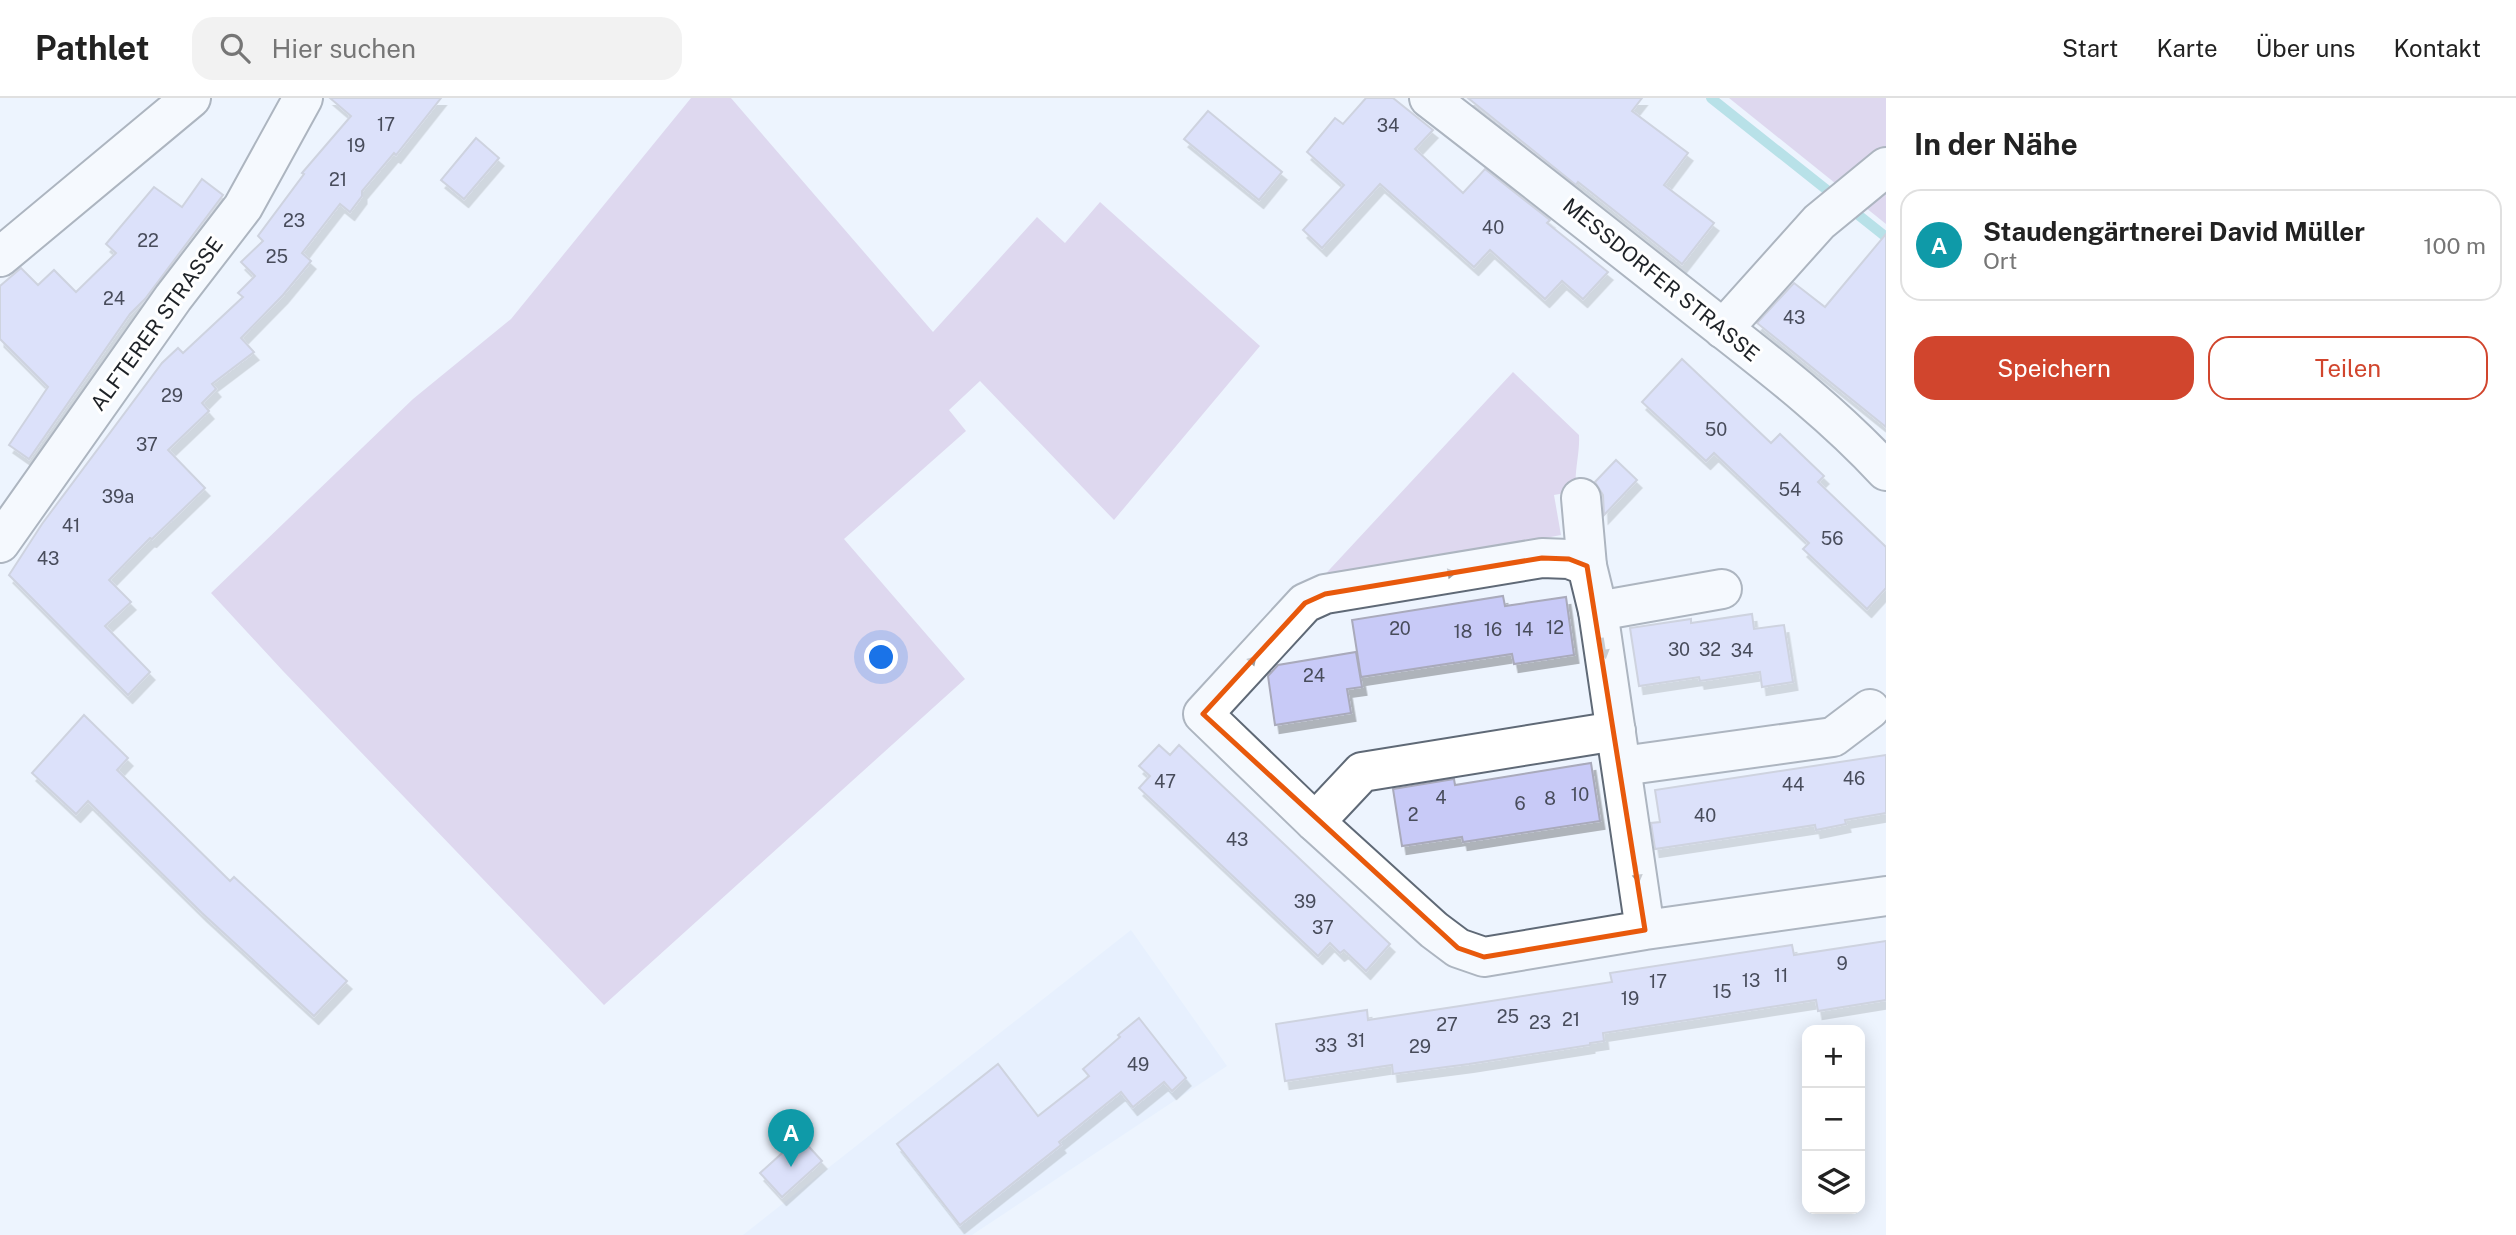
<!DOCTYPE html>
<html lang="de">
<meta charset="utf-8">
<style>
body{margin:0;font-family:"Public Sans",sans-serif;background:#f2f2f2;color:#222}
.controls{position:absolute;right:21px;bottom:21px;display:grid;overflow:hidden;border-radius:14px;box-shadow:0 4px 18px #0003}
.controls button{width:63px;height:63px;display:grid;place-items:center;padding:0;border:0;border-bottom:2px solid #e0e0e0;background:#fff;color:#222;font:35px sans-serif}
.you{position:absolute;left:882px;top:560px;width:24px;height:24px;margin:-18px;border:5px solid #fff;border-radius:50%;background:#1a73e8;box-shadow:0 0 0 10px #1a73e833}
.badge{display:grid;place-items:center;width:46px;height:46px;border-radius:50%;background:#d1452d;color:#fff;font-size:23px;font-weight:700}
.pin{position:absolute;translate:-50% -58px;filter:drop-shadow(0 2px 4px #0008)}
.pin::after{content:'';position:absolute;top:37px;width:24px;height:21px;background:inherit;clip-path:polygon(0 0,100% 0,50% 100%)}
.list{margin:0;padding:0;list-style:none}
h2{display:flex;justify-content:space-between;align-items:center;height:91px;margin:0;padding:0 28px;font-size:30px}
h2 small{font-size:23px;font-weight:400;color:#767676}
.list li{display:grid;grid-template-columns:46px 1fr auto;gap:21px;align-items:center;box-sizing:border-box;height:112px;margin:0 14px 14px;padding:0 14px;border:2px solid #e0e0e0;border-radius:21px}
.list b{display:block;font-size:26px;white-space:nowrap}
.list p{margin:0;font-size:23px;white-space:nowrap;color:#767676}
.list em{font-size:23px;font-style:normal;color:#767676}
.actions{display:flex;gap:14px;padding:21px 28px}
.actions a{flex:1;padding:16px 0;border:2px solid #d1452d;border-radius:21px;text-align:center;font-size:24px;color:#d1452d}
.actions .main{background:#d1452d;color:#fff}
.icon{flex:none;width:38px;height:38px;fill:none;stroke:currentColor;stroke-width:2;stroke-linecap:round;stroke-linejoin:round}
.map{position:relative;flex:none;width:1886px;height:1137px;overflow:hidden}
header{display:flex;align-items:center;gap:42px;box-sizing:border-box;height:98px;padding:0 35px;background:#fff;border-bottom:2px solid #e0e0e0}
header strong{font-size:33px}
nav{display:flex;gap:38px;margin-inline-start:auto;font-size:24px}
.search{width:490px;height:63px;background:#f2f2f2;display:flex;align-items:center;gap:18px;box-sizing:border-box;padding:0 24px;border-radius:21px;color:#767676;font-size:26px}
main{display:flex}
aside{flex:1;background:#fff}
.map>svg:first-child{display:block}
.built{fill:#dfecfe}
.green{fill:#ccb7dd}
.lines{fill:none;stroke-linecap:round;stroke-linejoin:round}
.stream{stroke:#79c9ce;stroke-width:10}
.building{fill:#c8caf7;stroke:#a9aabb;stroke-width:2;filter:url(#shadow)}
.minor-casing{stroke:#5f6976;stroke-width:42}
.minor{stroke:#fff;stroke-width:38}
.oneway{fill:#9a9c9e}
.marked{fill:none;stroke:#e8590c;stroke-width:5;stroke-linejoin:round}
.labels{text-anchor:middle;stroke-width:6;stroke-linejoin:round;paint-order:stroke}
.number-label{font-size:18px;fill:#484c5b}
.street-label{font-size:21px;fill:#1e2227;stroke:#fff}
</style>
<header>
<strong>Pathlet</strong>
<div class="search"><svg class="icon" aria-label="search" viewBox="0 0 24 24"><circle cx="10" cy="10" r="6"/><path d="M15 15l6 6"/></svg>Hier suchen</div>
<nav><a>Start</a><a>Karte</a><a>Über uns</a><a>Kontakt</a></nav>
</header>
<main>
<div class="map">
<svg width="1886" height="1137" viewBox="0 0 1886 1137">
<defs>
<filter id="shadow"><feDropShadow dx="4.5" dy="8" stdDeviation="0" flood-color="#0004"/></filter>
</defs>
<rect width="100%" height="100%" fill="#edf4fe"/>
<!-- built -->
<path class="built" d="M 1131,832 L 1227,968 L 972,1137 L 743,1137 Z"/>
<!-- green -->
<g class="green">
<path d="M 691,0 L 731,0 L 933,234 L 1037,119 L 1065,145 L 1100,104 L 1260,248 L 1114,422 L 980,283 L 949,312 L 966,333 L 844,441 L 965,581 L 604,907 L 283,573 L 211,495 L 413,301 L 511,221 Z"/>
<path d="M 1729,0 L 1886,0 L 1886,126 Z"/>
<path d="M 1513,274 L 1579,337 C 1580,356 1574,372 1576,393 L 1554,397 L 1561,437 L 1318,484 Z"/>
</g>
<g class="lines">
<!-- stream -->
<path class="stream" d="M 1711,0 L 1886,139"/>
</g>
<!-- building -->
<g class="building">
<path d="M 330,0 L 441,0 L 396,57 L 394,55 L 362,93 L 362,98 L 350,114 L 340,106 L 302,155 L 311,163 L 283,197 L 241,240 L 254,254 L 212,286 L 216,291 L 202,305 L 209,313 L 168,352 L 205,390 L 152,441 L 150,440 L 109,482 L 131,504 L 105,528 L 150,574 L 128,597 L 9,477 L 42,426 L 162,265 L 178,250 L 183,255 L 243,199 L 238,195 L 255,178 L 241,164 L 263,143 L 258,138 L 304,76 L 302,75 L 351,18 Z"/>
<path d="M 1366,0 L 1393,0 L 1433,32 L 1415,51 L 1463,95 L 1485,71 L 1550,122 L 1547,125 L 1608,174 L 1583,201 L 1562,183 L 1545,201 L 1490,152 L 1474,169 L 1380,86 L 1322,150 L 1303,132 L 1344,87 L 1307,54 L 1335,20 L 1343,26 Z"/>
<path d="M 1468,0 L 1642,0 L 1632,13 L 1688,55 L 1664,87 L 1714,125 L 1682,166 L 1578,84 L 1576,87 Z"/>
<path d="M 1208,13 L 1282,74 L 1259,102 L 1184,41 Z"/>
<path d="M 476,40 L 499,60 L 464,101 L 441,82 Z"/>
<path d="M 202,81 L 223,97 L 145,201 L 130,216 L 29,361 L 9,347 L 48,289 L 0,241 L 0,188 L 21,170 L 38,187 L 54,172 L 76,194 L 116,155 L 106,146 L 154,89 L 182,109 Z"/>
<path d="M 1886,136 L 1886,329 L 1757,225 L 1794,185 L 1825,209 Z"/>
<path d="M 1682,261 L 1771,345 L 1780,336 L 1824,378 L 1818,384 L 1886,449 L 1886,490 L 1867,511 L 1803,451 L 1809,445 L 1714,355 L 1706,363 L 1642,304 Z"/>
<path d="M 1616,362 L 1637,382 L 1604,417 L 1603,397 L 1595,384 Z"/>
<path d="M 1503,498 L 1505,508 L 1566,499 L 1574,557 L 1514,566 L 1512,556 L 1361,579 L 1352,522 Z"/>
<path d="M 1752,516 L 1754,531 L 1784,527 L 1793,584 L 1762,589 L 1760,574 L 1700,583 L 1699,579 L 1639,588 L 1630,530 L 1691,521 L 1691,525 Z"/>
<path d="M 1356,554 L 1362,589 L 1347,591 L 1351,615 L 1275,627 L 1268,578 L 1278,567 Z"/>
<path d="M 84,617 L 128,660 L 117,672 L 230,783 L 234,779 L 347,883 L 314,918 L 202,815 L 88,703 L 76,716 L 32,675 Z"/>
<path d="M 1159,647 L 1170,657 L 1179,647 L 1390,846 L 1366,873 L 1344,852 L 1340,855 L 1330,845 L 1318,858 L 1139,690 L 1150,678 L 1139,668 Z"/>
<path d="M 1886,657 L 1886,715 L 1845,722 L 1846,726 L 1816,732 L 1815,727 L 1655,751 L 1651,725 L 1660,724 L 1655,692 Z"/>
<path d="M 1591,665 L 1600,723 L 1463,744 L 1462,739 L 1402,748 L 1393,691 L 1454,681 L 1455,687 Z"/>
<path d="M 1886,843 L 1886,902 L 1818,913 L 1816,902 L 1603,935 L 1604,943 L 1590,945 L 1590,947 L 1469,966 L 1393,976 L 1392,967 L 1285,983 L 1276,926 L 1367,912 L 1368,922 L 1460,908 L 1612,884 L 1610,875 L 1792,847 L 1794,857 Z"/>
<path d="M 1139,920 L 1186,980 L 1172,993 L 1164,984 L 1133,1009 L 1121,994 L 1059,1044 L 1061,1047 L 960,1127 L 897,1046 L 998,966 L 1038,1018 L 1089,978 L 1083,971 L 1120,939 L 1118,937 Z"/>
<path d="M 800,1039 L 822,1063 L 782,1099 L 760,1075 Z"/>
</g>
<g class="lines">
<defs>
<g id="minor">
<path d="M 1429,0 C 1516,67 1602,135 1688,203 C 1756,257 1827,309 1886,373"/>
<path d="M 0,159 L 191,0"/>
<path d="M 1723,231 L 1819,124 L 1886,69"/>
<path d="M 1581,400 L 1587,468"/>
<path d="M 0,445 L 173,200 L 243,109 L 303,0"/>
<path d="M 1598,513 L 1722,491"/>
<path d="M 1622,668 L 1833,639 L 1870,611"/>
<path d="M 1315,724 L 1362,674 L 1616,633"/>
<path d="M 1645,832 L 1598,513 L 1587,468 L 1569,461 L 1542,460 L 1325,496 L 1305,505 L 1203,616 L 1315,724 L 1434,832 L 1458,850 L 1484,859 L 1645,832 L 1886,798"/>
</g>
</defs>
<!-- minor casing -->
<use href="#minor" class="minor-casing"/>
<!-- minor -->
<use href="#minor" class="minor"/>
</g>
<!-- one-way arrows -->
<defs><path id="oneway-solid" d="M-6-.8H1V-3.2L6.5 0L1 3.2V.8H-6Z" transform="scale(1.75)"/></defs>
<g class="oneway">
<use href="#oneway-solid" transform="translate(1446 476) rotate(-9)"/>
<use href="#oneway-solid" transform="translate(1604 550) rotate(81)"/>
<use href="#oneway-solid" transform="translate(1249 566) rotate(-47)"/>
<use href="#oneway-solid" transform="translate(1637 775) rotate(82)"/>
</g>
<!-- marked area -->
<path d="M0 0H1886V1137H0ZM 1542,460 L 1569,461 L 1587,468 L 1645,832 L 1484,859 L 1458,850 L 1203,616 L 1305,505 L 1325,496 Z" fill="#edf4fe" fill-opacity=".55" fill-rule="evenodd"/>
<path class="marked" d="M 1542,460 L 1569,461 L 1587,468 L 1645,832 L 1484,859 L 1458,850 L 1203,616 L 1305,505 L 1325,496 Z"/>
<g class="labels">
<!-- number labels -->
<g class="number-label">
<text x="386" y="33">17</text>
<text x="1388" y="34">34</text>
<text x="356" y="54">19</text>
<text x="338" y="88">21</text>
<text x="294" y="129">23</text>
<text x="1493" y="136">40</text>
<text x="148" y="149">22</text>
<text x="277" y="165">25</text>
<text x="114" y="207">24</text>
<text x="1794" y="226">43</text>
<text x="172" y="304">29</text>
<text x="1716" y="338">50</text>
<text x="147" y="353">37</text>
<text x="1790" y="398">54</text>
<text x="118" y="405">39a</text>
<text x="71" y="434">41</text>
<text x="1832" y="447">56</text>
<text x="48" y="467">43</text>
<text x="1555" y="536">12</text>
<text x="1400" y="537">20</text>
<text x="1493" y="538">16</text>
<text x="1524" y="538">14</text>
<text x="1463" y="540">18</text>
<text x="1679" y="558">30</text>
<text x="1710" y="558">32</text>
<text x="1742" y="559">34</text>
<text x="1314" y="584">24</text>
<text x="1854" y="687">46</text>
<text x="1165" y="690">47</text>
<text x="1793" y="693">44</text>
<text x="1580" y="703">10</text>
<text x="1441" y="706">4</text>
<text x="1550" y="707">8</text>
<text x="1520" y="712">6</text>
<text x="1413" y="723">2</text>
<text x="1705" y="724">40</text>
<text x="1237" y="748">43</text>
<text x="1305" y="810">39</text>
<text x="1323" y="836">37</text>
<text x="1842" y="872">9</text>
<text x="1781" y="884">11</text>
<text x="1751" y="889">13</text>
<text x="1658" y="890">17</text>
<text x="1722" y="900">15</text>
<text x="1630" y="907">19</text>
<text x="1508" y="925">25</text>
<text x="1571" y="928">21</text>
<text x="1540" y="931">23</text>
<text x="1447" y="933">27</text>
<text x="1356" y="949">31</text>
<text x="1326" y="954">33</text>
<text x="1420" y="955">29</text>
<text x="1138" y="973">49</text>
</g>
<!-- street labels -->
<g class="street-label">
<text transform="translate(1661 182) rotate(39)" y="7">MESSDORFER STRASSE</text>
<text transform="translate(157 226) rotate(-54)" y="7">ALFTERER STRASSE</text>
</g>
</g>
</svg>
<div class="controls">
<button>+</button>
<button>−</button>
<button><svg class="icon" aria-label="layers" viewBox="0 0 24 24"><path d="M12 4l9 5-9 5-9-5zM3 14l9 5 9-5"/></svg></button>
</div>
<div class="you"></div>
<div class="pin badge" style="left:791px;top:1069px;background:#0f9aa8">A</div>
</div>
<aside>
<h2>In der Nähe<small></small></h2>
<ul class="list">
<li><span class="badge" style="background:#0f9aa8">A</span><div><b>Staudengärtnerei David Müller</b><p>Ort</p></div><em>100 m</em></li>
</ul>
<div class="actions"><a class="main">Speichern</a><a>Teilen</a></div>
</aside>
</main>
